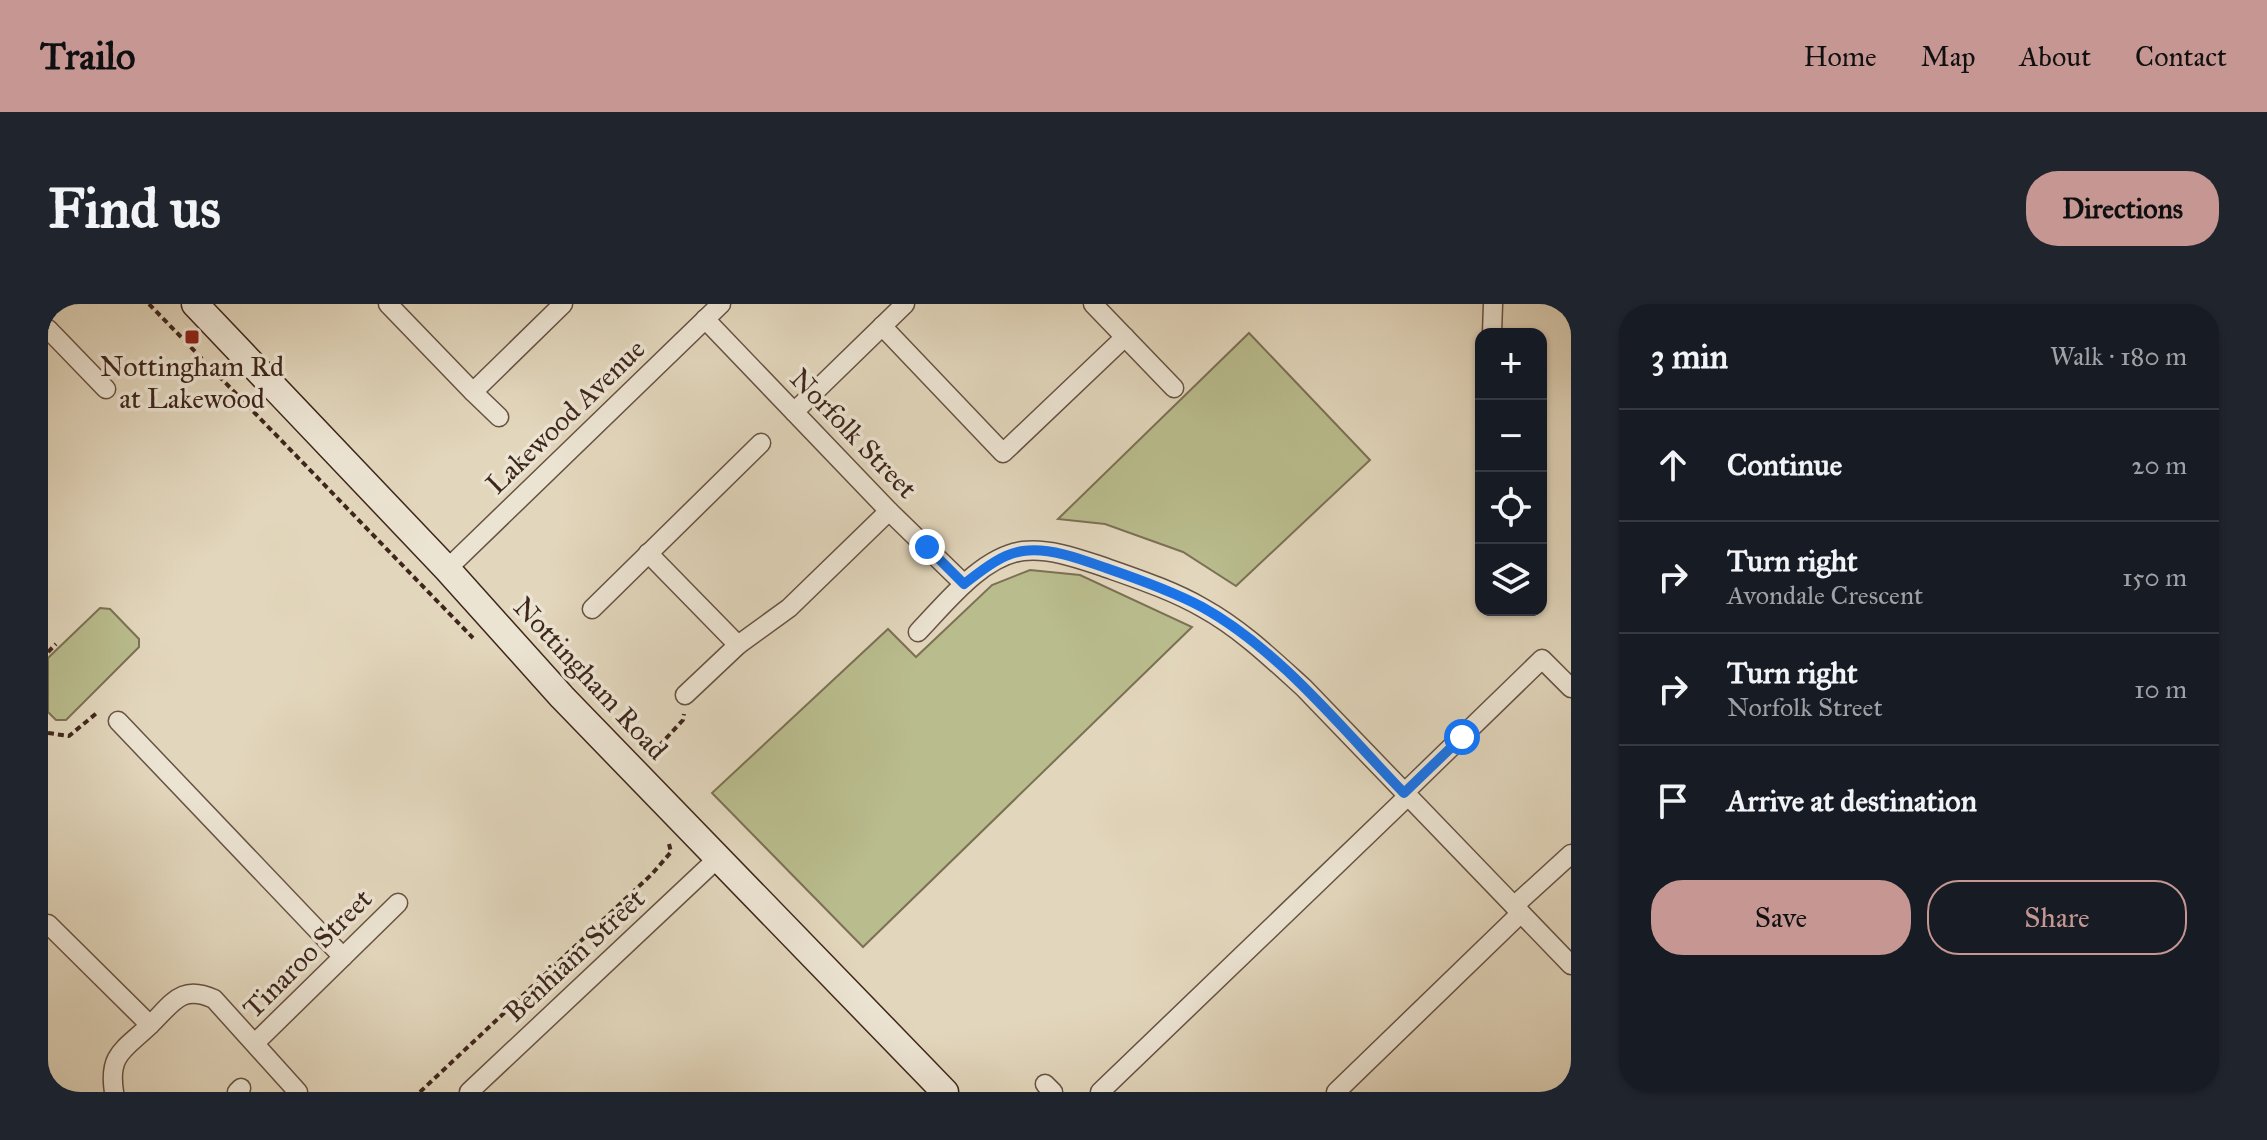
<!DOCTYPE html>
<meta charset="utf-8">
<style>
body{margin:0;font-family:"IM FELL Great Primer",serif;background:#20242c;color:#f1f3f6}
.controls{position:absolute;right:24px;top:24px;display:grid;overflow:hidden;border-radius:16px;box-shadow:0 2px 6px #0004}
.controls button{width:72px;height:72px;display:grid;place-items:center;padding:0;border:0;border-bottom:2px solid #363941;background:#171b24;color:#f1f3f6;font:40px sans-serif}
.stop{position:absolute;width:24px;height:24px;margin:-18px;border:6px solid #1a73e8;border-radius:50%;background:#fff}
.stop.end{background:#1a73e8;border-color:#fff;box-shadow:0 2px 8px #0008}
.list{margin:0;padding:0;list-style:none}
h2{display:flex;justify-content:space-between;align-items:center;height:104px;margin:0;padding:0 32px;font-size:34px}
h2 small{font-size:26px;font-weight:400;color:#9ea1a6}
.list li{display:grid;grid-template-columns:52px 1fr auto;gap:24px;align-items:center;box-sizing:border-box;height:112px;padding:0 32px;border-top:2px solid #363941}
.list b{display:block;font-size:30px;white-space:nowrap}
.list p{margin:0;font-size:26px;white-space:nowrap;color:#9ea1a6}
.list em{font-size:26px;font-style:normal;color:#9ea1a6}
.actions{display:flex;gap:16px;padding:24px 32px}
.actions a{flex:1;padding:18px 0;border:2px solid #c59692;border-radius:32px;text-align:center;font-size:28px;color:#c59692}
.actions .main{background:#c59692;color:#111}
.icon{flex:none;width:44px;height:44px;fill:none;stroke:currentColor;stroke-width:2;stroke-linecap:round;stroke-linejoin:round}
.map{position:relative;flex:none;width:1523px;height:788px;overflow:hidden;border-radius:32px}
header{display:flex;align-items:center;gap:48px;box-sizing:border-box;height:112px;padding:0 40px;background:#c59692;color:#111}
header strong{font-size:38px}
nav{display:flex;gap:44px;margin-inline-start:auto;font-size:28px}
.intro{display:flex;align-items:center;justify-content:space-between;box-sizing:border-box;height:192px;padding:0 48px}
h1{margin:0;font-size:56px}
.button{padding:20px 36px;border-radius:32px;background:#c59692;color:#111;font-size:28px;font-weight:700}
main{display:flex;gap:48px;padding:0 48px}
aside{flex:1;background:#171b24;border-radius:32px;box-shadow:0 2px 6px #0004}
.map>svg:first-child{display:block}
.green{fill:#b9bc8d;stroke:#7c7154;stroke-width:2}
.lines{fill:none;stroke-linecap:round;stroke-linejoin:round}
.street-casing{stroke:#675244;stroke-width:21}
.secondary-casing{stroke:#3e261c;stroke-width:29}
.path{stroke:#3e261c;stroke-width:4;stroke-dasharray:6 4;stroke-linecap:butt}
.street{stroke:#ece4d3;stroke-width:18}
.secondary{stroke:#ece4d3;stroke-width:26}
.route{stroke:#1a73e8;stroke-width:10}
.poi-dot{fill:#8f2418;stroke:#ece4d3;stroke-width:3}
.labels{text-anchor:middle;stroke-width:7;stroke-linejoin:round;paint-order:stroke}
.poi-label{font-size:28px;fill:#3e261c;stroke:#ece4d3}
.street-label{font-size:28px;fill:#3e261c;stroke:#ece4d3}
</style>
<header>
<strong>Trailo</strong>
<nav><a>Home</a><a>Map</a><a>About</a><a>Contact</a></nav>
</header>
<div class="intro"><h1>Find us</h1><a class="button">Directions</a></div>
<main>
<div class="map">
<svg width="1523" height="788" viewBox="0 0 1523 788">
<rect width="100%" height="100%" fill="#e2d6bc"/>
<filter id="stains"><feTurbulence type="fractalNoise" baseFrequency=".0025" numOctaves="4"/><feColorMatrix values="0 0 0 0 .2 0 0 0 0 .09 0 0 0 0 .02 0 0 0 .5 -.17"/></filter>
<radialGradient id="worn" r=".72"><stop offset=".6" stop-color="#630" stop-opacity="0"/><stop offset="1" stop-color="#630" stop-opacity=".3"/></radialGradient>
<!-- green -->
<g class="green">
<path d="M 1201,29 L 1322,156 L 1188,282 L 1135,248 L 1057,220 L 1010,215 Z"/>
<path d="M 982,266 L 1032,271 L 1144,323 L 815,643 L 664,489 L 840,325 L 868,353 L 944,281 Z"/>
<path d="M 52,304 L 62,305 L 91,335 L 91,343 L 18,416 L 8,416 L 0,408 L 0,354 Z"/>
</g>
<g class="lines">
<defs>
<g id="street">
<path d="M 340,0 L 425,88 L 515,0"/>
<path d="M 1045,0 L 1126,84"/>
<path d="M 657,15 L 841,207 L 916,280"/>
<path d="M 834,22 L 955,149 L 1077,33"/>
<path d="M 0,25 L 58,85"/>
<path d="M 1444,30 L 1445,0"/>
<path d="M 425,88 L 451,113"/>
<path d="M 746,108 L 857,0"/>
<path d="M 600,249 L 690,341"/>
<path d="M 399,265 L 673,0"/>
<path d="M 544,305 L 713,139"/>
<path d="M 870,328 C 897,300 934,252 975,247 C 1001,244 1029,254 1053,262 C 1087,274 1124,286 1155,304 C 1193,325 1224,355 1256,384 L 1523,661"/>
<path d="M 637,391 L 690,341 L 741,304 L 841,207"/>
<path d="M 70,417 L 295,653"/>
<path d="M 1356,489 L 1494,355 L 1523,384"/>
<path d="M 1466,602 L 1523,550"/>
<path d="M 0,620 L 102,721 C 125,699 133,680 166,695 L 250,788"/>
<path d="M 207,739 L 350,599"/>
<path d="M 997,780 L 1005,788"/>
<path d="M 66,788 C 60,750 76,746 102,721"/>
<path d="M 189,788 L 193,784"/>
<path d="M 421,788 L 670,554"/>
<path d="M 1052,788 L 1359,493"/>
<path d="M 1288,788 L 1473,609"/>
</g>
<path id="secondary" d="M 147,0 L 399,265 L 514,393 L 897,788"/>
</defs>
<!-- street casing -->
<use href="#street" class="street-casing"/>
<!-- secondary casing -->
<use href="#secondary" class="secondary-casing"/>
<!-- path -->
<g class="path">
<path d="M 101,0 L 425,334"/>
<path d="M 0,348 L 8,340"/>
<path d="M 0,429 L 21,432 L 50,408"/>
<path d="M 611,442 L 635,416 L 636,410"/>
<path d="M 372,788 L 604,570 L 623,548 L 621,540"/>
</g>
<!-- street -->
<use href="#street" class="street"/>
<!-- secondary -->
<use href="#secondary" class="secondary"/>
</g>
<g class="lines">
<!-- route -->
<path class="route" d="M 879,243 L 916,280 C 933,267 953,250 975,247 C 1001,243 1033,255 1058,264 C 1090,275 1124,287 1154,303 C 1232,346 1295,426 1356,489 L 1414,433"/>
</g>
<!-- markers -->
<rect class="poi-dot" x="136" y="25" width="16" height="16" rx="4"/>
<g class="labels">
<!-- poi labels -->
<g class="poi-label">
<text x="144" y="72">Nottingham Rd<tspan x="144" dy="32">at Lakewood</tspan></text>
</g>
<!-- street labels -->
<g class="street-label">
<text transform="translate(517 112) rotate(-44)" y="10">Lakewood Avenue</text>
<text transform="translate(806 129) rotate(46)" y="10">Norfolk Street</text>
<text transform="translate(543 374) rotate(47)" y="10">Nottingham Road</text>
<text transform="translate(259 649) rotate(-45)" y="10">Tinaroo Street</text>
<text transform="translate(526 651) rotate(-43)" y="10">Benhiam Street</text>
</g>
</g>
<rect width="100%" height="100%" filter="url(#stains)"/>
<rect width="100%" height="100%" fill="url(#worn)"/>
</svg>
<div class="controls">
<button>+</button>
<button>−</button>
<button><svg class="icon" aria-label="locate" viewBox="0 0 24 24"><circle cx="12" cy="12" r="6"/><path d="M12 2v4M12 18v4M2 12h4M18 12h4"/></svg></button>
<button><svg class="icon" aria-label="layers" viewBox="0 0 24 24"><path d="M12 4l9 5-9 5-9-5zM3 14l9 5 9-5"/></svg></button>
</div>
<div class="stop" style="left:1414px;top:433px"></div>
<div class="stop end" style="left:879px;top:243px"></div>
</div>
<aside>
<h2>3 min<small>Walk · 180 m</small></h2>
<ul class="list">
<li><svg class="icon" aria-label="ahead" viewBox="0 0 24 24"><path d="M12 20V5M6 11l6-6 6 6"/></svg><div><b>Continue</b></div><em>20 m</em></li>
<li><svg class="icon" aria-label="right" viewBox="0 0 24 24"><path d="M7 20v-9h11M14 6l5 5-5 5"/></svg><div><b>Turn right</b><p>Avondale Crescent</p></div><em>150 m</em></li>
<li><svg class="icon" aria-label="right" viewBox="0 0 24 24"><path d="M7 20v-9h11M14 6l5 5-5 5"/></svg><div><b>Turn right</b><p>Norfolk Street</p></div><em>10 m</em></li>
<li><svg class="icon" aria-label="arrive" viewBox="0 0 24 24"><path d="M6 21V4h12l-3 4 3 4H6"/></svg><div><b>Arrive at destination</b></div></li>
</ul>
<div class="actions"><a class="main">Save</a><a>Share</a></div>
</aside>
</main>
